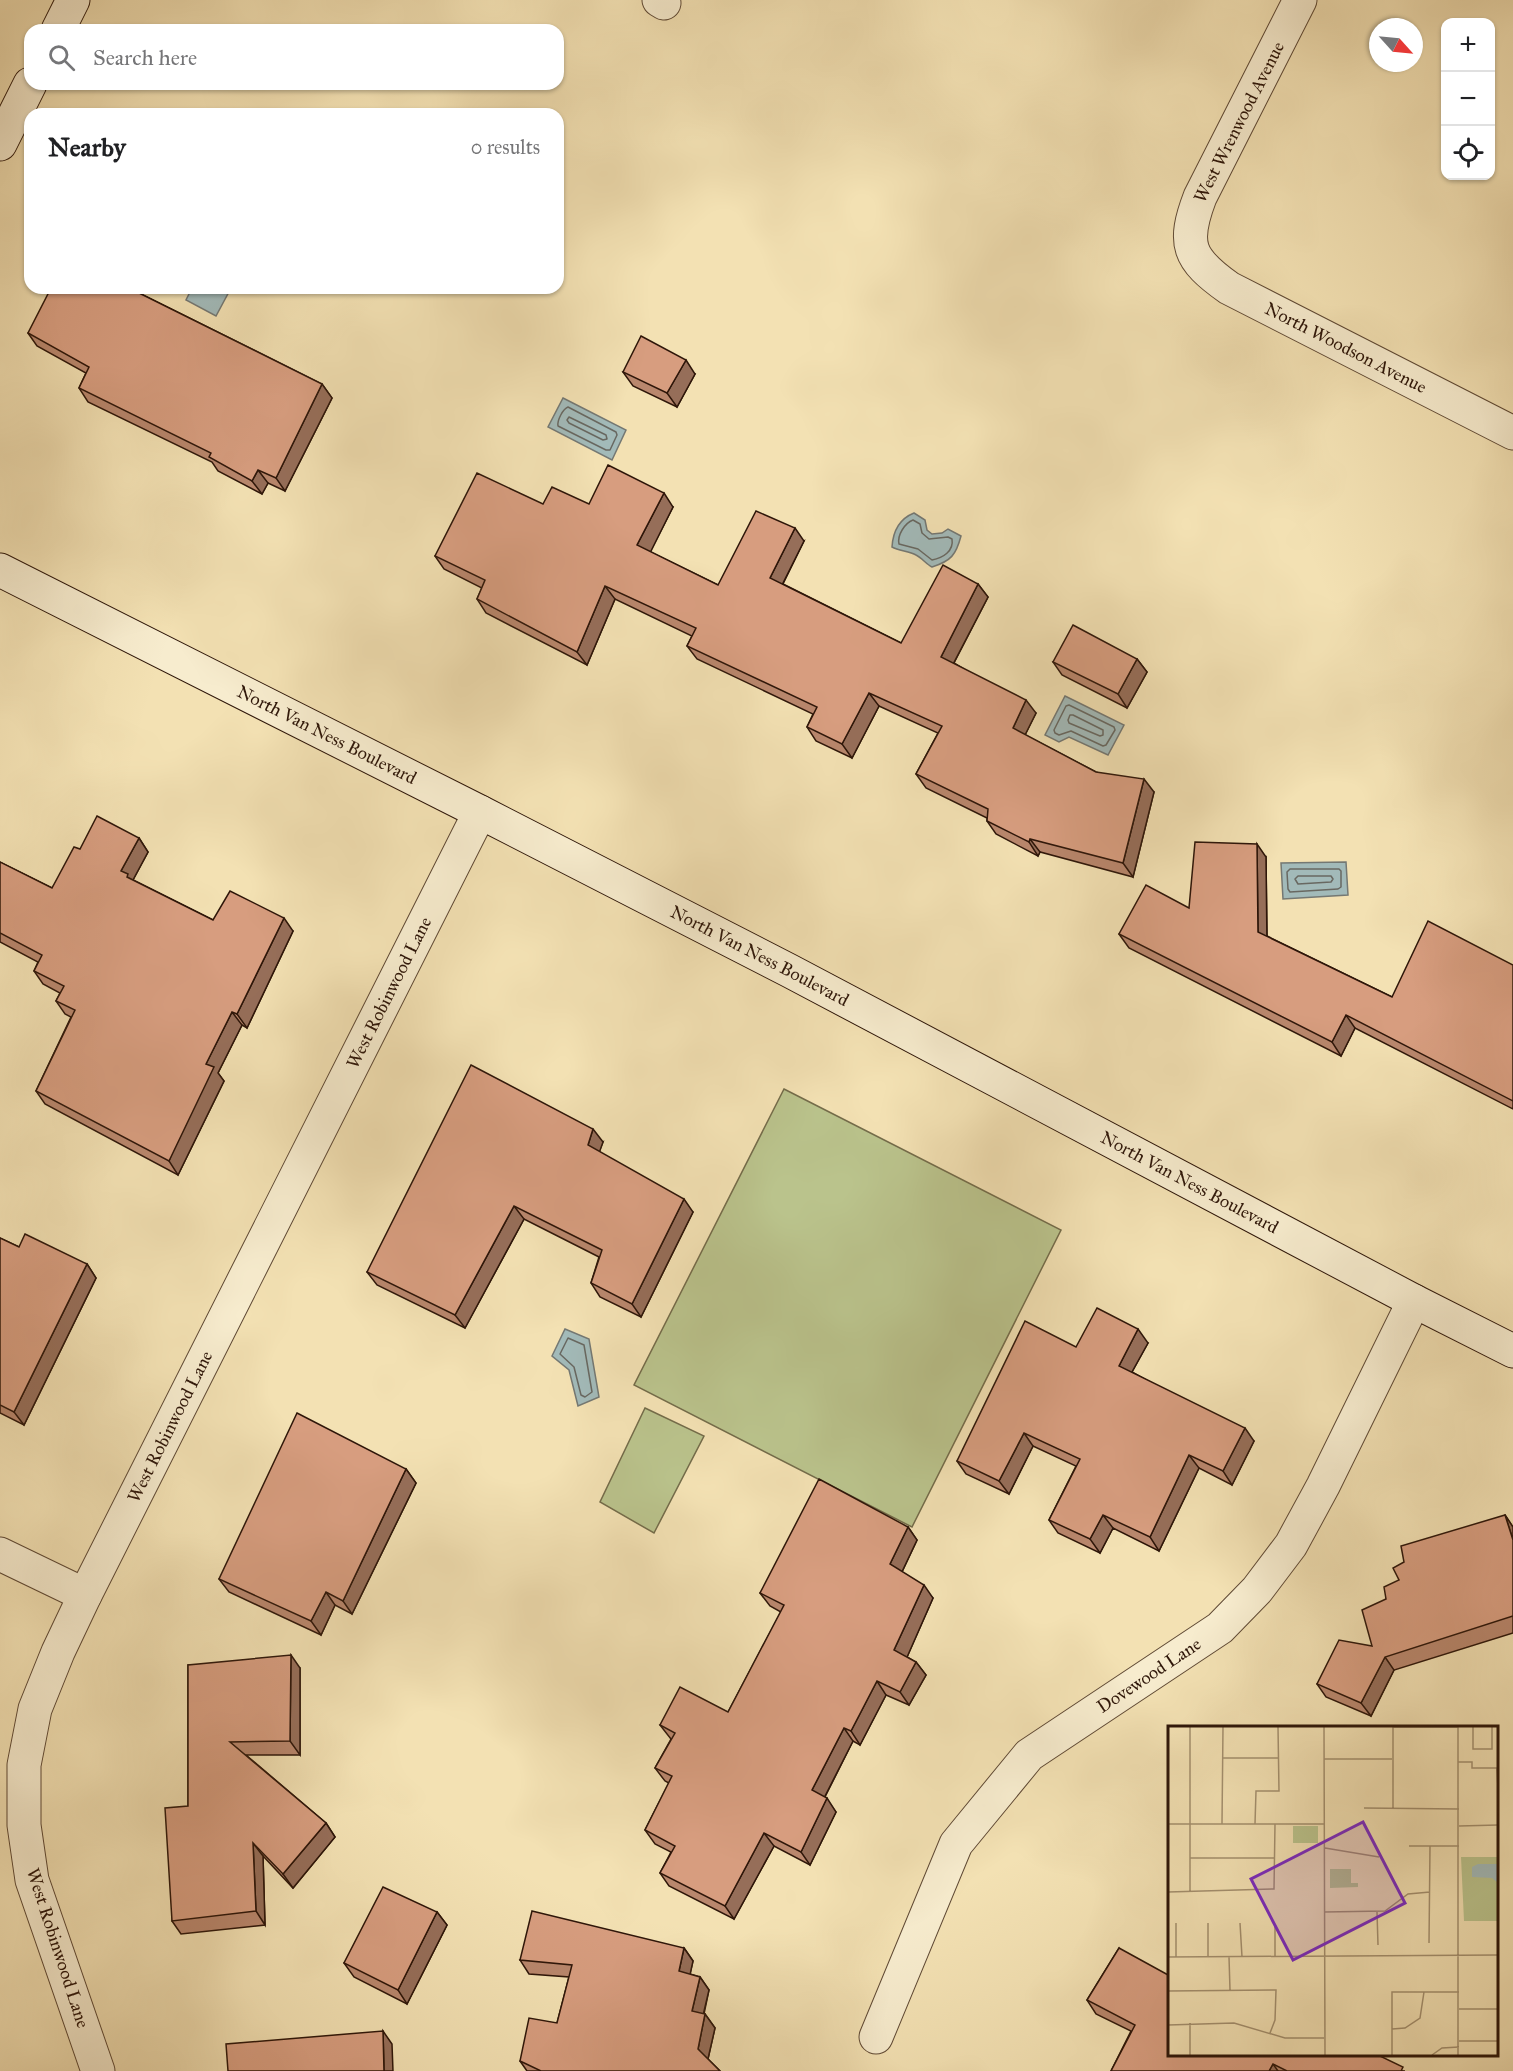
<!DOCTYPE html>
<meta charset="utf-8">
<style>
body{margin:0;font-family:"IM FELL Great Primer",serif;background:#f2f2f2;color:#202124}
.controls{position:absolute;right:18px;top:18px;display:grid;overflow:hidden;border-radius:12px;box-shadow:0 2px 4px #0004}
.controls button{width:54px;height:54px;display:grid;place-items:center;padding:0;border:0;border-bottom:2px solid #e0e0e0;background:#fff;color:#202124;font:30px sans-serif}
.compass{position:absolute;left:1369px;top:18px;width:54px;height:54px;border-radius:50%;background:#fff;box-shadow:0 2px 4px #0004;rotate:117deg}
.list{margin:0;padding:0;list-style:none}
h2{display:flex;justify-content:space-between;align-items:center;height:78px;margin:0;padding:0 24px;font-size:26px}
h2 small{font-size:20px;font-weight:400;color:#757577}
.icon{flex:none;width:33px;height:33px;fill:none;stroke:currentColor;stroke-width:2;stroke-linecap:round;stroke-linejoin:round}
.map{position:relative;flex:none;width:1513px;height:2071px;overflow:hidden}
.search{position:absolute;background:#fff;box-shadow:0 2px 4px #0004;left:24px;top:24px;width:540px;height:66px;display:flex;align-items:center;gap:15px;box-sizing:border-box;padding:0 21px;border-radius:18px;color:#757577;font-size:22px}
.panel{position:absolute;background:#fff;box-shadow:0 2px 4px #0004;left:24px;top:108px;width:540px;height:186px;border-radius:18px}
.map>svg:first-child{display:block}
.green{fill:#bac38c;stroke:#746c4a;stroke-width:1.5}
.water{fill:#a2bab9;stroke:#747873;stroke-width:1.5}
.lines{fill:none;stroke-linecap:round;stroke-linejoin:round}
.shore{stroke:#686861;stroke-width:1.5}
.street-casing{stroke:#5f4934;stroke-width:35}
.secondary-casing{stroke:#2e1609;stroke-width:35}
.street{stroke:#f7ecce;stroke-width:33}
.secondary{stroke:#f7ecce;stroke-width:33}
.wall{fill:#b9876d;stroke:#2e1609;stroke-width:1.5}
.shaded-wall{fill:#966e59;stroke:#2e1609;stroke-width:1.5}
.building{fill:#d79d7f;stroke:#2e1609;stroke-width:1.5}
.labels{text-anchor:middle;stroke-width:5;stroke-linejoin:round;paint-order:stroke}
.street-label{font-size:18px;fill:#2e1609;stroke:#f7ecce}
.inset-road{fill:none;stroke:#a4906f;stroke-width:1.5}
.view{fill:#7b2cbf;fill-opacity:0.15;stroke:#7b2cbf;stroke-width:3}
.inset-edge{fill:none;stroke:#2e1609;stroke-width:3}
</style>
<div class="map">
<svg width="1513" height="2071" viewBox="0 0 1513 2071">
<rect width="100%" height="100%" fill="#f3e1b3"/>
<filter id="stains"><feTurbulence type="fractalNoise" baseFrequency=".00333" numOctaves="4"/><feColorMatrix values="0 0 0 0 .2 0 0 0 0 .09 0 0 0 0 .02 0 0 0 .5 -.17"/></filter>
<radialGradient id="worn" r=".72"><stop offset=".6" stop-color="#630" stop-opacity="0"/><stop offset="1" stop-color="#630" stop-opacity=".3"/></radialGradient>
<!-- green -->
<g class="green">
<path d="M 784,1089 L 1061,1230 L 912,1527 L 634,1385 Z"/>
<path d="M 645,1408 L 704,1436 L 654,1533 L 600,1502 Z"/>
</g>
<!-- water -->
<g class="water">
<path d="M 192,288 L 231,288 L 216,316 L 186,300 Z"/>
<path d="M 563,398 L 626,430 L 612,460 L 548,427 Z"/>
<path d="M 914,513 L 925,520 L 927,530 L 932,534 L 942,533 L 948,529 L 961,536 C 956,555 951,561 932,567 C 926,564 922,558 916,555 C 909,551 899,551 892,547 C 893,531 899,519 914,513 Z"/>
<path d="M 1065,696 L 1124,725 L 1108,755 L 1069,737 L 1059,742 L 1045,735 Z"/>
<path d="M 1346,862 L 1348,895 L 1283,899 L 1281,863 Z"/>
<path d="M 565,1329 L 589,1339 L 599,1397 L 578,1406 L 569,1370 L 552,1356 Z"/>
</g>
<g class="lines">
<!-- shore -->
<g class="shore">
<path d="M 568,407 L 616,432 L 617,435 L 610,450 L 606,450 L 558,426 C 557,420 563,409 568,407 Z"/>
<path d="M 569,417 L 606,435 L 607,439 L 603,440 L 569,423 L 567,420 Z"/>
<path d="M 913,520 L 920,524 L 922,533 L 929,539 L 948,537 L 952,539 C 954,551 943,558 932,560 L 918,549 L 899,544 C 897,535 905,523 913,520 Z"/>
<path d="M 1069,705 L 1114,727 L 1115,730 L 1106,745 L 1103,746 L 1071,731 L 1059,735 L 1055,733 L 1054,730 L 1066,706 Z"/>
<path d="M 1070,715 L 1073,715 L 1103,730 L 1103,735 L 1100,736 L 1069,723 L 1068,720 Z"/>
<path d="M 1290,869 L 1339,869 L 1341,871 L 1341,887 L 1338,889 L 1290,892 L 1288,889 L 1287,872 Z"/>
<path d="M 1298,876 L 1331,876 L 1333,879 L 1331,882 L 1298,884 L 1295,879 Z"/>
<path d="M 568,1338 L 584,1345 L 592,1392 L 585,1397 L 581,1395 L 574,1367 L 560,1354 Z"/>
</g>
<defs>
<g id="street">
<path d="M 659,0 L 664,3"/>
<path id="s1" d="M 1300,0 L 1200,197 C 1182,244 1188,259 1229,288 L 1513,433"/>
<path d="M 0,1554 L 85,1595"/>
<path id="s2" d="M 876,2037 L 956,1844 L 1029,1755 L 1220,1628 L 1257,1590 L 1291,1545 L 1323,1486 L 1414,1301"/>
<path id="s3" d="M 98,2071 L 32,1880 L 24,1825 L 24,1765 L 35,1709 L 58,1652 L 85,1595 L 480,812"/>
</g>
<g id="secondary">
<path d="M 58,30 L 73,0"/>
<path d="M 0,144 L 30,84"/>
<path id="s4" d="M 0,570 L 480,812 L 790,971 L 1414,1301 L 1513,1351"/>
</g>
</defs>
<!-- street casing -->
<use href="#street" class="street-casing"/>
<!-- secondary casing -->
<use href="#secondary" class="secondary-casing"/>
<!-- street -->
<use href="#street" class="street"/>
<!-- secondary -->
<use href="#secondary" class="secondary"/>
</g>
<!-- wall -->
<g class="wall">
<path d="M 139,293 L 322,384 L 332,398 L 285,491 L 268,483 L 262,494 L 218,471 L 212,462 L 88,402 L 79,388 L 86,373 L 37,346 L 28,333 Z"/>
<path d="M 623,372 L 695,374 L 677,407 L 633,386 Z"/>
<path d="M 543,504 L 589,504 L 673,507 L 650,552 L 718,585 L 804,541 L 783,584 L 901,643 L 978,584 L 988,597 L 954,663 L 1036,713 L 1025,735 L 1096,772 L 1154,792 L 1133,877 L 1040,852 L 1038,856 L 996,834 L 987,821 L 987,818 L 926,788 L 916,774 L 938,733 L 879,706 L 852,758 L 816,741 L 807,727 L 813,714 L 697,659 L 687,646 L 692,636 L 615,599 L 587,665 L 486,613 L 477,599 L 482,588 L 444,569 L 435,556 Z"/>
<path d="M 1137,659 L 1147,672 L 1127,708 L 1062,675 L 1053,662 Z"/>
<path d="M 139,838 L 148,852 L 133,880 L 213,920 L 293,931 L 247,1028 L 242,1025 L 218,1073 L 224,1081 L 178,1175 L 45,1104 L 36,1091 L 71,1017 L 65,1014 L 56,1001 L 60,993 L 43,984 L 34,971 L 38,962 L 0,942 L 0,862 L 52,888 L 80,849 Z"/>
<path d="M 1266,857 L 1267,936 L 1392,997 L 1513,965 L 1513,1109 L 1355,1028 L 1341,1056 L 1129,948 L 1119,934 L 1189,908 Z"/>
<path d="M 603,1142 L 599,1152 L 693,1212 L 641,1317 L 600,1297 L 591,1283 L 599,1257 L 524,1219 L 465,1328 L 377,1285 L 367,1272 Z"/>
<path d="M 0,1238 L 19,1247 L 87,1264 L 96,1278 L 24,1425 L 0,1413 Z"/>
<path d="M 1148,1343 L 1132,1372 L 1254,1441 L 1232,1485 L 1199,1468 L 1159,1551 L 1113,1528 L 1100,1553 L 1058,1533 L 1049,1520 L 1076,1466 L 1033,1446 L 1009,1494 L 966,1474 L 957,1461 L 1076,1347 Z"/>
<path d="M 406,1469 L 416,1483 L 352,1614 L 335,1605 L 321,1635 L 229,1592 L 219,1579 Z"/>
<path d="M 1505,1515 L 1513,1527 L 1513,1633 L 1394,1670 L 1371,1716 L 1326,1697 L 1317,1684 L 1372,1646 L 1386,1599 Z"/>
<path d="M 908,1527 L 917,1540 L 902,1572 L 933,1598 L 907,1657 L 916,1662 L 926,1675 L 909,1705 L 886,1695 L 860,1745 L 853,1741 L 825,1797 L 836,1812 L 810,1865 L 774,1846 L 734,1919 L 669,1886 L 660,1873 L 671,1852 L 655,1844 L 645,1830 L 669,1783 L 665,1781 L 655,1768 L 671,1739 L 660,1725 L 728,1712 L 781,1612 L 770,1606 L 760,1593 Z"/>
<path d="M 188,1665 L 300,1668 L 300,1755 L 246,1755 L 326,1823 L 335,1837 L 293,1888 L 263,1856 L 265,1925 L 181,1934 L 172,1921 L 188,1806 Z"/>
<path d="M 437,1912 L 447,1925 L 407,2004 L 354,1977 L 344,1963 Z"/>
<path d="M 684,1948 L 693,1961 L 690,1974 L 700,1977 L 709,1990 L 704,2014 L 705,2014 L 715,2028 L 708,2059 L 720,2071 L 527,2071 L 520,2061 L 557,2023 L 569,1977 L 529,1974 L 520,1960 Z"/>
<path d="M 1119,1948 L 1170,2055 L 1405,2071 L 1111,2071 L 1131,2031 L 1096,2014 L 1087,2000 Z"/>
</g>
<!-- shaded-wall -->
<g class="shaded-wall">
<path d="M 127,288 L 141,288 L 135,300 Z"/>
<path d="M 686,360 L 695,374 L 677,407 L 667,393 Z"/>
<path d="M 322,384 L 332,398 L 285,491 L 276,478 Z"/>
<path d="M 258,470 L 268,483 L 262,494 L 252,481 Z"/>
<path d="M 664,493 L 673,507 L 647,559 L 637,545 Z"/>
<path d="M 795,528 L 804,541 L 779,591 L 770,578 Z"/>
<path d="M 978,584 L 988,597 L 950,670 L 941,657 Z"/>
<path d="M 605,586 L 615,599 L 587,665 L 577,652 Z"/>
<path d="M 1137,659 L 1147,672 L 1127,708 L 1118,694 Z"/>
<path d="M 869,693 L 879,706 L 852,758 L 842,744 Z"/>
<path d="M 1026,700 L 1036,713 L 1022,741 L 1013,728 Z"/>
<path d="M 1144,779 L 1154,792 L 1133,877 L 1123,863 Z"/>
<path d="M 139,838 L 148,852 L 133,880 L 138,887 L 121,871 Z"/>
<path d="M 1030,839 L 1040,852 L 1038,856 L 1029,842 Z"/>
<path d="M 1257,844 L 1266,857 L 1267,945 L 1258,932 Z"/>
<path d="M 284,918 L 293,931 L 247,1028 L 237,1014 Z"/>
<path d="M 232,1012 L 242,1025 L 218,1073 L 224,1081 L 178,1175 L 169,1161 L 206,1064 Z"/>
<path d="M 1346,1015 L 1355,1028 L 1341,1056 L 1332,1042 Z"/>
<path d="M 593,1129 L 603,1142 L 597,1159 L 588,1145 Z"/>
<path d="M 684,1199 L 693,1212 L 641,1317 L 632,1304 Z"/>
<path d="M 514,1206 L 524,1219 L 465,1328 L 455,1315 Z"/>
<path d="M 87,1264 L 96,1278 L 24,1425 L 14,1412 Z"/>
<path d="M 1138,1329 L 1148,1343 L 1128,1379 L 1119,1366 Z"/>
<path d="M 1245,1428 L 1254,1441 L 1232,1485 L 1223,1471 Z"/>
<path d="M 1024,1433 L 1033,1446 L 1009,1494 L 999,1481 Z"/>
<path d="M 1189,1455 L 1199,1468 L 1159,1551 L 1150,1537 Z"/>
<path d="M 406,1469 L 416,1483 L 352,1614 L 343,1601 Z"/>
<path d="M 1103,1515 L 1113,1528 L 1100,1553 L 1090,1539 Z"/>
<path d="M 1505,1515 L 1513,1527 L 1513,1540 Z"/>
<path d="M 908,1527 L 917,1540 L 899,1578 L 890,1564 Z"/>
<path d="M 924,1585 L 933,1598 L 904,1664 L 894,1650 Z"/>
<path d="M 326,1592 L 335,1605 L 321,1635 L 311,1621 Z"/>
<path d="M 291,1655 L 300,1668 L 300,1755 L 290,1741 Z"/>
<path d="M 1385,1657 L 1394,1670 L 1371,1716 L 1361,1703 Z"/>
<path d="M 916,1662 L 926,1675 L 909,1705 L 900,1692 Z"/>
<path d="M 877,1681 L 886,1695 L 860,1745 L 851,1731 Z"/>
<path d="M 844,1728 L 853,1741 L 821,1804 L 812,1790 Z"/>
<path d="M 827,1798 L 836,1812 L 810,1865 L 801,1852 Z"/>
<path d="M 326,1823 L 335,1837 L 293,1888 L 283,1874 Z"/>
<path d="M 764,1833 L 774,1846 L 734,1919 L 725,1906 Z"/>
<path d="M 253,1843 L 263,1856 L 265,1925 L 256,1911 Z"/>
<path d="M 437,1912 L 447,1925 L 407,2004 L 398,1990 Z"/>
<path d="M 684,1948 L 693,1961 L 688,1984 L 679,1971 Z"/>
<path d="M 700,1977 L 709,1990 L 701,2024 L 692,2011 Z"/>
<path d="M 705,2014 L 715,2028 L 707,2063 L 698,2049 Z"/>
<path d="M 383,2031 L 392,2044 L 393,2071 L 384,2071 Z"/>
<path d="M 1273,2064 L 1278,2071 L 1269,2071 Z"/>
</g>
<!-- building -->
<g class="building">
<path d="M 51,288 L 129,288 L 322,384 L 276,478 L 258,470 L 252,481 L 209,457 L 211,453 L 79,388 L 89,367 L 28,333 Z"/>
<path d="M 641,336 L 686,360 L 667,393 L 623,372 Z"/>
<path d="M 608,465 L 664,493 L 637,545 L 718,585 L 756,511 L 795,528 L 770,578 L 901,643 L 943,565 L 978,584 L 941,657 L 1026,700 L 1013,728 L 1096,772 L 1144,779 L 1123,863 L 1030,839 L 1029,842 L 987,821 L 988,809 L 916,774 L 942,726 L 869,693 L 842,744 L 807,727 L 817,707 L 687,646 L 696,628 L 605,586 L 577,652 L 477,599 L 485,580 L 435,556 L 477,473 L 543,504 L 552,487 L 589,504 Z"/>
<path d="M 1073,625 L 1137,659 L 1118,694 L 1053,662 Z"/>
<path d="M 97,816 L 139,838 L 121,871 L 128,874 L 127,877 L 213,920 L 230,891 L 284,918 L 237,1014 L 232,1012 L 206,1064 L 214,1067 L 169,1161 L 36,1091 L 75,1010 L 56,1001 L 64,986 L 34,971 L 42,955 L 0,933 L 0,862 L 52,888 L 74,847 L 80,849 Z"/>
<path d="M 1195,842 L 1257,844 L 1258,932 L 1392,997 L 1428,921 L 1513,965 L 1513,1101 L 1346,1015 L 1332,1042 L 1119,934 L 1146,885 L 1189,908 Z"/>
<path d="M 471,1065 L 593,1129 L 588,1145 L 684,1199 L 632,1304 L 591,1283 L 602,1250 L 514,1206 L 455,1315 L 367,1272 Z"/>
<path d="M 25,1234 L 87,1264 L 14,1412 L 0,1405 L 0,1238 L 19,1247 Z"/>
<path d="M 1097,1308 L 1138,1329 L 1119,1366 L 1245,1428 L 1223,1471 L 1189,1455 L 1150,1537 L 1103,1515 L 1090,1539 L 1049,1520 L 1080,1459 L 1024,1433 L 999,1481 L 957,1461 L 1025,1321 L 1076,1347 Z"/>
<path d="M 297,1413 L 406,1469 L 343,1601 L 326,1592 L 311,1621 L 219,1579 Z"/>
<path d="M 819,1479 L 908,1527 L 890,1564 L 924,1585 L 894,1650 L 916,1662 L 900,1692 L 877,1681 L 851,1731 L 844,1728 L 812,1790 L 827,1798 L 801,1852 L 764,1833 L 725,1906 L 660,1873 L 675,1846 L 645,1830 L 672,1776 L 655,1768 L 675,1733 L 660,1725 L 680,1687 L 728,1712 L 784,1605 L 760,1593 Z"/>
<path d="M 1505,1515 L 1513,1540 L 1513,1616 L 1385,1657 L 1361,1703 L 1317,1684 L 1339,1640 L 1372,1646 L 1362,1610 L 1386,1599 L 1384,1587 L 1399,1580 L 1393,1568 L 1404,1562 L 1401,1546 Z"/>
<path d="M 291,1655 L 290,1741 L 230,1742 L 326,1823 L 283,1874 L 253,1843 L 256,1911 L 172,1921 L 165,1808 L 188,1806 L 188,1665 Z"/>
<path d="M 383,1887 L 437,1912 L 398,1990 L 344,1963 Z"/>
<path d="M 532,1911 L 684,1948 L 679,1971 L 700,1977 L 692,2011 L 705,2014 L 698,2049 L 720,2071 L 541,2071 L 520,2061 L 529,2018 L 557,2023 L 572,1965 L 520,1960 Z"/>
<path d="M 1119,1948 L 1170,1976 L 1170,2055 L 1378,2055 L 1403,2067 L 1401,2071 L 1287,2071 L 1273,2064 L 1269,2071 L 1111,2071 L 1135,2025 L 1087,2000 Z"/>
<path d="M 383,2031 L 384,2071 L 228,2071 L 226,2044 Z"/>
</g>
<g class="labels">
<!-- street labels -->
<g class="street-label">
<text transform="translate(1239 122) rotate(-63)" y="6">West Wrenwood Avenue</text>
<text dy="6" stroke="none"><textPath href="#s1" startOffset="460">North Woodson Avenue</textPath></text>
<text dy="6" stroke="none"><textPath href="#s4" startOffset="366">North Van Ness Boulevard</textPath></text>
<text dy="6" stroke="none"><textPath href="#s4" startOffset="852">North Van Ness Boulevard</textPath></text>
<text dy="6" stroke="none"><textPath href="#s3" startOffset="1174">West Robinwood Lane</textPath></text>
<text dy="6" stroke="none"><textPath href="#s4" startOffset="1338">North Van Ness Boulevard</textPath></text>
<text dy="6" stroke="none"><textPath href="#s3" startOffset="688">West Robinwood Lane</textPath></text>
<text dy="6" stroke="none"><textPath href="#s2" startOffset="468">Dovewood Lane</textPath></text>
<text transform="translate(58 1948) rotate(72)" y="6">West Robinwood Lane</text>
</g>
</g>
<!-- overview -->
<g transform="translate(1168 1726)">
<rect width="330" height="330" fill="#f3e1b3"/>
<path d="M 125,100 L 150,100 L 150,117 L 125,117 ZM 293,131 L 330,131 L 330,195 L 296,195 ZM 162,143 L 183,143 L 183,157 L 190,157 L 190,161 L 162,162 Z" fill="#bac38c"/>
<path d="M 310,138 L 330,138 L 330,157 L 324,152 L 304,151 L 304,141 Z" fill="#a2bab9"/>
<path class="inset-road" d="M 156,1 L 157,329M 225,1 L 225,83M 225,1 L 290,1M 290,1 L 290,329M 305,1 L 305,23 L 324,23 L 324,1M 54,32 L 110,32M 156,33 L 224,33M 290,36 L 304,36 L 304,42 L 330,42M 329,42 L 330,62M 196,82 L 291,83M 0,98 L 156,98M 54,98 L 55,1M 87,98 L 88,65 L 111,65 L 110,1M 291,100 L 330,99M 241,120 L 291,120M 157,122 L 211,131M 22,132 L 107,132M 0,166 L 106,163 L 107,98M 22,166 L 22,1M 156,186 L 217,185 L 240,168 L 262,166M 209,186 L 210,219M 8,197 L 8,231M 40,197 L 40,231M 72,197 L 74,231M 261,217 L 262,120M 107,230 L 107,198M 0,231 L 330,229M 61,231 L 62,264M 0,265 L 108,264 L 107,294 L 102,307M 291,283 L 330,283M 22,297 L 22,329M 0,299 L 66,297 L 117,312 L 156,312M 224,303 L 237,302 L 252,292 L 256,266M 291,315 L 330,315M 224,329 L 224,266 L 291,266M 264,329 L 274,322 L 291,321"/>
<path class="view" d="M 195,96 L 237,177 L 125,234 L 83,153 Z"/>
<rect width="330" height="330" class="inset-edge"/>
</g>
<rect width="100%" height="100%" filter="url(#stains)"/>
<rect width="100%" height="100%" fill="url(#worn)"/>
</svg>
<div class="controls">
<button>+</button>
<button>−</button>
<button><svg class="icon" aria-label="locate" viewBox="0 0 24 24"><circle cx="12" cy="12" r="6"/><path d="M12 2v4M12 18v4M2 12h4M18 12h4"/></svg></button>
</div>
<svg class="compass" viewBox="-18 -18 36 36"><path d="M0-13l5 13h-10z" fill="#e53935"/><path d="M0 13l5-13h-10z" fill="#757577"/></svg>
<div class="search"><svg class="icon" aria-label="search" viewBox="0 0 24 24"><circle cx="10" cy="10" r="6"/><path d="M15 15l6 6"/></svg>Search here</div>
<section class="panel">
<h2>Nearby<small>0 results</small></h2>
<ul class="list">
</ul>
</section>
</div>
